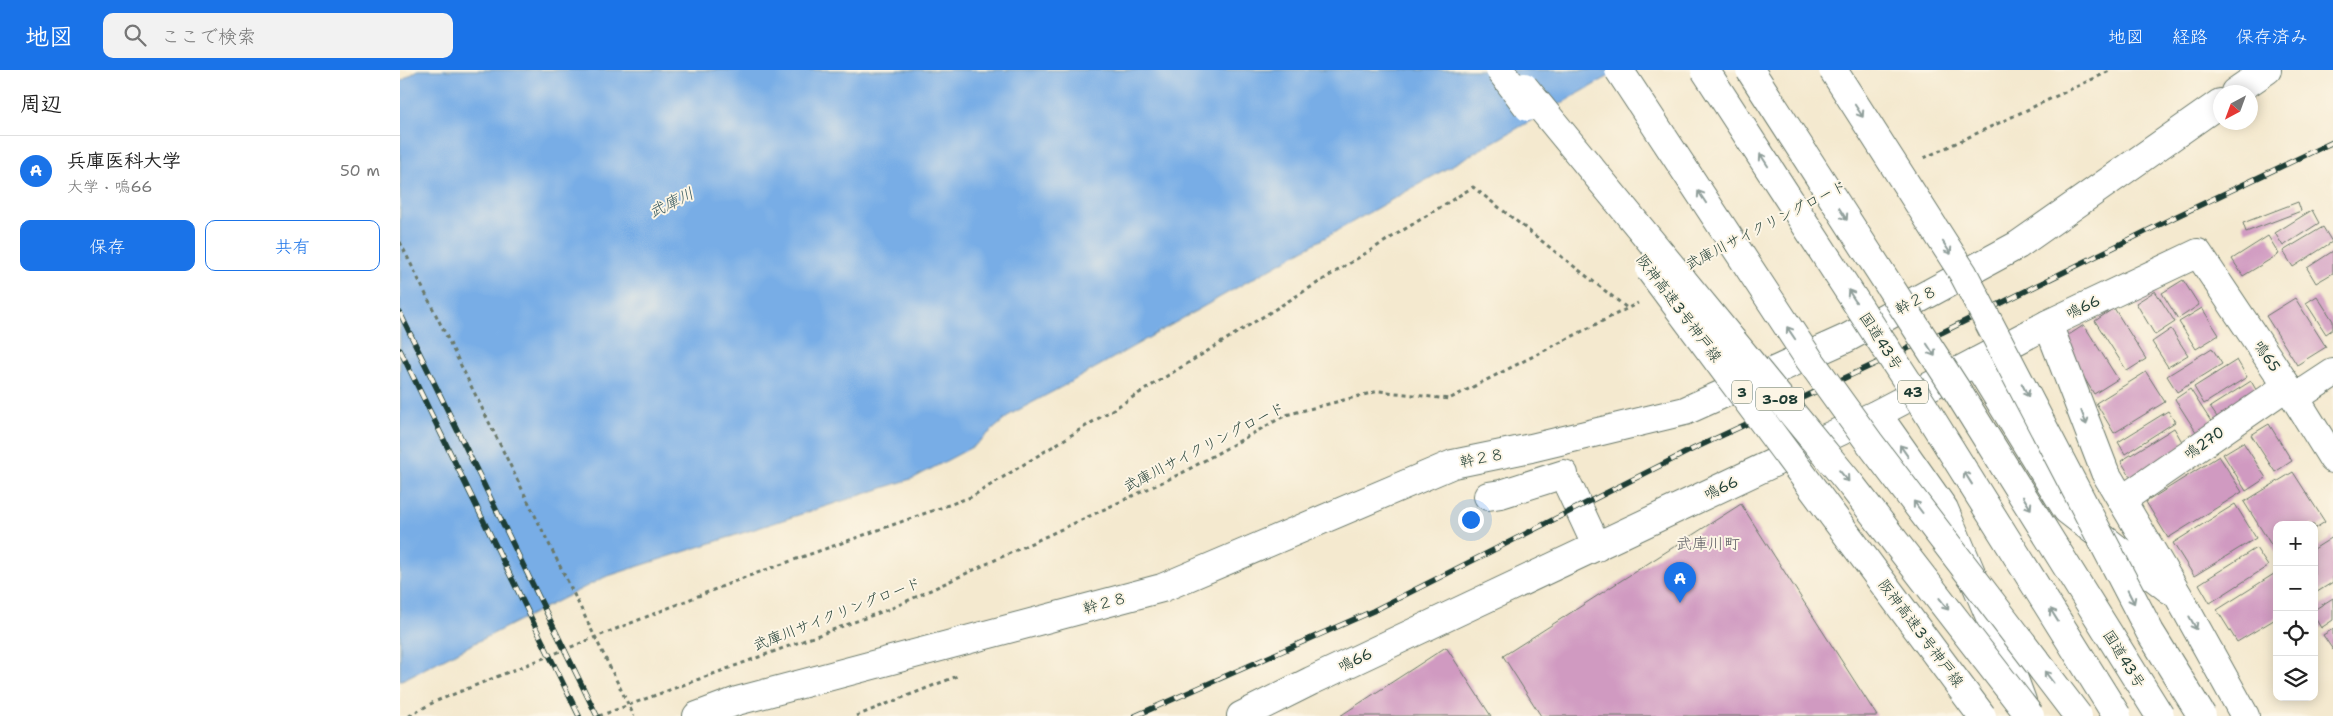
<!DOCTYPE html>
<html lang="ja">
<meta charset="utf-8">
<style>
body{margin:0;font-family:"Shantell Sans","Klee One",sans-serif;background:#f2f2f2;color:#222}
.controls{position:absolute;right:15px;bottom:15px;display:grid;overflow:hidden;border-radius:10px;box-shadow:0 2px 12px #0003}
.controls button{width:45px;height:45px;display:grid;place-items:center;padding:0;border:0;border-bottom:1px solid #e0e0e0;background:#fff;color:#222;font:25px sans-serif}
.compass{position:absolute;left:1813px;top:15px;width:45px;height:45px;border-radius:50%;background:#fff;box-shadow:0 2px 12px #0003;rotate:221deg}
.you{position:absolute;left:1070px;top:449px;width:18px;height:18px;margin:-12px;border:4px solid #fff;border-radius:50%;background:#1a73e8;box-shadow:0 0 0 8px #1a73e833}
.badge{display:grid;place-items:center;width:32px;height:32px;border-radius:50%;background:#1a73e8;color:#fff;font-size:16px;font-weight:700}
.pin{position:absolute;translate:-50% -41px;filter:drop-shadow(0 1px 2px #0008)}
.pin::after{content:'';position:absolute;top:26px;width:18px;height:15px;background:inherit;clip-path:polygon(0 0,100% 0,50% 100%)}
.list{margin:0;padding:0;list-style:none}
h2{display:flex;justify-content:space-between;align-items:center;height:65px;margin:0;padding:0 20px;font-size:21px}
h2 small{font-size:16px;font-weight:400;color:#767676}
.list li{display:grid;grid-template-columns:32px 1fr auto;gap:15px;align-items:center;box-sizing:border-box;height:70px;padding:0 20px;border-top:1px solid #e0e0e0}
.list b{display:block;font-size:19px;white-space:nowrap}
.list p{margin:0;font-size:16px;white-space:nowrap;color:#767676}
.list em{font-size:16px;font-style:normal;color:#767676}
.actions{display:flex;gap:10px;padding:15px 20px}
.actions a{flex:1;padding:11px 0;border:1px solid #1a73e8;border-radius:10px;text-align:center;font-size:18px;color:#1a73e8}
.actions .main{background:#1a73e8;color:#fff}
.icon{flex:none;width:28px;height:28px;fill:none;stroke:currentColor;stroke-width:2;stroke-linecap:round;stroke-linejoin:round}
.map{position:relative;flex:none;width:1933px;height:646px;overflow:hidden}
header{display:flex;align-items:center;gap:30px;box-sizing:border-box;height:70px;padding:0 25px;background:#1a73e8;color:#fff}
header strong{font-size:24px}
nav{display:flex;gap:28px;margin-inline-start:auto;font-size:18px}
.search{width:350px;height:45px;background:#f2f2f2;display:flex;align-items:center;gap:12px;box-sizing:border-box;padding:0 18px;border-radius:10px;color:#767676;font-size:19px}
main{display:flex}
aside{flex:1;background:#fff}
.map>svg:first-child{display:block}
.water{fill:#78ade6;stroke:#4c758d}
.building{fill:#d09ac1}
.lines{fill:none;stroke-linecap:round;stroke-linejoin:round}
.street-casing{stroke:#6a796a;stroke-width:30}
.secondary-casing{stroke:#6a796a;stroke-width:30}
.path{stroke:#6a796a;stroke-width:3;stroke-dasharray:4 4;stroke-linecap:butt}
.street{stroke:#fff;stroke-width:28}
.secondary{stroke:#fff;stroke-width:28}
.rail-casing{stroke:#1f3d34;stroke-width:5.5}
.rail{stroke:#fcf5e5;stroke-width:4;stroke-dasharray:11;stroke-linecap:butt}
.highway-bridge-casing{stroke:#6a796a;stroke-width:30;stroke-linecap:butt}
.path-bridge{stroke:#6a796a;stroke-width:3;stroke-dasharray:4 4;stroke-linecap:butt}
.highway-bridge{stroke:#fff;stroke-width:28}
.oneway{stroke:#8f9e9a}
.labels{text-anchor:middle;stroke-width:4;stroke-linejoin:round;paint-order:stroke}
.shield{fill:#fcf5e5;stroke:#617469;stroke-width:1}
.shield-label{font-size:14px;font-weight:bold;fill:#1f3d34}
.street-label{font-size:15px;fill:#1f3d34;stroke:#fcf5e5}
.water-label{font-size:16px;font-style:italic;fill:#355960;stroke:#fcf5e5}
.neighbourhood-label{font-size:16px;fill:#5d5e65;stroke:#fcf5e5}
</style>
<header>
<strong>地図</strong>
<div class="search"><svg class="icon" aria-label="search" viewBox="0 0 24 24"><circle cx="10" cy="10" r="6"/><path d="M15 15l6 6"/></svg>ここで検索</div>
<nav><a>地図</a><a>経路</a><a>保存済み</a></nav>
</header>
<main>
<aside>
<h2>周辺<small></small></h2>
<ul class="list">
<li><span class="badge">A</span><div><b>兵庫医科大学</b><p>大学 · 鳴66</p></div><em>50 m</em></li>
</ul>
<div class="actions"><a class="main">保存</a><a>共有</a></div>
</aside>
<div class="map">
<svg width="1933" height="646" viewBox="0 0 1933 646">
<rect width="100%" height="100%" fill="#fcf5e5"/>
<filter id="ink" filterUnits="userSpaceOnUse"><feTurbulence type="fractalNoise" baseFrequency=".02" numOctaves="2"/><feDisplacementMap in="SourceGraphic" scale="10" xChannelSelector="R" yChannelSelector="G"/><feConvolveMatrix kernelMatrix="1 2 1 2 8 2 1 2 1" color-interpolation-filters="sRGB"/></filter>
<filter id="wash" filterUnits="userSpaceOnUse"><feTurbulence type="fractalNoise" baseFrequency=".0096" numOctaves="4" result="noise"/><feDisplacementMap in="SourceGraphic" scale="20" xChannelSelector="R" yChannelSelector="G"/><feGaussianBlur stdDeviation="1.12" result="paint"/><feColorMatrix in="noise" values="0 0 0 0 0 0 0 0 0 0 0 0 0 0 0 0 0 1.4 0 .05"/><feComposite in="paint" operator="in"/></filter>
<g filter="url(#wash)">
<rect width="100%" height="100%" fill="#f4e9cf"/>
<!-- water -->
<path class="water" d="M 18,0 L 1220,0 L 669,313 L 611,344 L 574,376 L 514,408 L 205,507 L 0,611 L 0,12 Z"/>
<g id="blocks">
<!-- building -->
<g class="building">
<path d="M 1898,132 L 1901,141 L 1846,162 L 1843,153 Z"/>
<path d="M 1912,140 L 1919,153 L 1883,176 L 1875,163 Z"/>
<path d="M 1923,157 L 1932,172 L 1893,197 L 1883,181 Z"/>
<path d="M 1868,166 L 1879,184 L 1843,206 L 1832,189 Z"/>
<path d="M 1933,181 L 1933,203 L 1916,213 L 1907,198 Z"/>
<path d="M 1783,210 L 1799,235 L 1778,249 L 1762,223 Z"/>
<path d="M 1755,221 L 1775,252 L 1755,265 L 1736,233 Z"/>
<path d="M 1917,226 L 1933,251 L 1933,259 L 1926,264 L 1906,233 Z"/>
<path d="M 1895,228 L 1926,277 L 1897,295 L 1866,246 Z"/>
<path d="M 1714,238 L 1746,289 L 1727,301 L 1695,251 Z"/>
<path d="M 1802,238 L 1819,265 L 1796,279 L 1779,252 Z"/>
<path d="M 1684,255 L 1718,309 L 1694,324 L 1661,270 Z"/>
<path d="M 1771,259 L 1788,285 L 1768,297 L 1752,272 Z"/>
<path d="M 1812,278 L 1822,294 L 1777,322 L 1767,306 Z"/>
<path d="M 1837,290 L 1847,307 L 1804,334 L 1794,317 Z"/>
<path d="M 1746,302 L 1765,332 L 1714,363 L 1696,333 Z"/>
<path d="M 1851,311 L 1859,325 L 1819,350 L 1810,337 Z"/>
<path d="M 1790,319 L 1814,356 L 1798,365 L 1775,329 Z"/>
<path d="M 1768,341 L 1775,352 L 1725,384 L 1718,372 Z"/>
<path d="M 1869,354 L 1892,391 L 1875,402 L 1851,365 Z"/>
<path d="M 1774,358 L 1784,375 L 1731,408 L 1721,391 Z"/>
<path d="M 1843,372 L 1866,408 L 1846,421 L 1823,384 Z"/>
<path d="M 1819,386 L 1842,422 L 1768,468 L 1746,432 Z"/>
<path d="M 1893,402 L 1925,452 L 1914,459 L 1914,455 L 1877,455 L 1877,484 L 1844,432 Z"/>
<path d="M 1341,434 L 1477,646 L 1141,646 L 1103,586 Z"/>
<path d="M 1835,434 L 1856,468 L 1794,506 L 1773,473 Z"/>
<path d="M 1933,467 L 1933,512 L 1914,524 L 1914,479 Z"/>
<path d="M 1856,478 L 1868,496 L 1810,533 L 1799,514 Z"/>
<path d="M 1877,502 L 1877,548 L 1837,572 L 1817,540 Z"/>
<path d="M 1933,528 L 1933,550 L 1921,558 L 1914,546 L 1914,540 Z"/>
<path d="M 1933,559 L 1933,580 L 1923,565 Z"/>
<path d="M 1046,577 L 1091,646 L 940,646 Z"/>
</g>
</g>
</g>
<g filter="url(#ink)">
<use href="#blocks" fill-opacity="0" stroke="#6a796a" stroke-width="1"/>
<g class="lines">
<defs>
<g id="street">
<path d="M 1648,254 L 1705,402 L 1779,527 L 1845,646"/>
<path d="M 1576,292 L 1667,440 L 1770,520"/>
<path d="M 1895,328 L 1933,303"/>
<path d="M 1477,344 L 1544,439 L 1598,566 L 1622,631"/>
<path d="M 1169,417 L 1197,477"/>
<path d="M 1088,426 L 1101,424 L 1164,404"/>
<path d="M 1722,430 L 1887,316"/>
<path d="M 841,646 L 911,611 L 1477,344 L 1648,254 L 1798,183 L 1895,328 L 1933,389"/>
</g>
<g id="secondary">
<path d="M 1835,22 L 1867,0"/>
<path d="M 297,646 L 337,631 L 762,518 L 1053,394 L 1131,378 L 1285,341 L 1447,268 L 1618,175 L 1820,33"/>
</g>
</defs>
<!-- street casing -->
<use href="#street" class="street-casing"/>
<!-- secondary casing -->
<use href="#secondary" class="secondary-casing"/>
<!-- path -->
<g class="path">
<path d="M 1524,88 L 1712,0"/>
<path d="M 9,646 L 34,632 L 343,508 L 571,427 L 1073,117 L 1227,238"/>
<path d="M 199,646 L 492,538 L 782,403 L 886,345 L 979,321 L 1049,329 L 1238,233"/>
<path d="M 456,646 L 560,605"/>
</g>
<!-- street -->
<use href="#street" class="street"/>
<!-- secondary -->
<use href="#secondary" class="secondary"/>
<defs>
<g id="rail">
<path d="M 0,243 L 197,646"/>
<path d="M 0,280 L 179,646"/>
<path d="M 735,646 L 973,541 L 1293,379 L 1543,262 L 1775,147 L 1933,72"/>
</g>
</defs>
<!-- rail casing -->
<use href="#rail" class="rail-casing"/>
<!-- rail -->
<use href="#rail" class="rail"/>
<defs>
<g id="highway-bridge">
<path d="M 1100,0 L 1128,37"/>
<path d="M 1219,0 L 1409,289 L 1469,372 L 1678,646"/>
<path d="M 1305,0 L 1524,337 L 1717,646"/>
<path d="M 1350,0 L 1556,319 L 1760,646"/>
<path d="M 1433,0 L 1563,203 L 1750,562 L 1802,646"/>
<path d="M 1124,17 L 1452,416 L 1630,646"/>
<path d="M 1250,200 L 1582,646"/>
</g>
</defs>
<!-- highway-bridge casing -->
<use href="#highway-bridge" class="highway-bridge-casing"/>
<!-- path-bridge -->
<path class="path-bridge" d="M 0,172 L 234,646"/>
<!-- highway-bridge -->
<use href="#highway-bridge" class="highway-bridge"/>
</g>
<!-- one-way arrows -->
<defs><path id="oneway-shaft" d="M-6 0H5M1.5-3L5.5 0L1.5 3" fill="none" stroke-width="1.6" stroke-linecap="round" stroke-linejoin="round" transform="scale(1.25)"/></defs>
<g class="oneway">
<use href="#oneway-shaft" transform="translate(1459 41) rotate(57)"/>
<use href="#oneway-shaft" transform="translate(1364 90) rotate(-123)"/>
<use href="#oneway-shaft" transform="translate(1302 127) rotate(-123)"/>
<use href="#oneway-shaft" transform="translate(1443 144) rotate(57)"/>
<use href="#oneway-shaft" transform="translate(1547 178) rotate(57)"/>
<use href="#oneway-shaft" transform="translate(1452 226) rotate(-123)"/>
<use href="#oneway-shaft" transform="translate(1391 263) rotate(-124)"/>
<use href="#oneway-shaft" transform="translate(1531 280) rotate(57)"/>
<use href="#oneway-shaft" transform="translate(1625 320) rotate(63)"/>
<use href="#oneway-shaft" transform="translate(1684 348) rotate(69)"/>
<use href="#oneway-shaft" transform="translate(1504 381) rotate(-125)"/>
<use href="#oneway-shaft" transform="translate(1444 406) rotate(50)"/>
<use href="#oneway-shaft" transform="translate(1568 408) rotate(-122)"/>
<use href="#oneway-shaft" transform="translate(1627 433) rotate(58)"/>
<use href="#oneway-shaft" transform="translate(1518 437) rotate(-127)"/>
<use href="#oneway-shaft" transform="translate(1731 527) rotate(63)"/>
<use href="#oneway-shaft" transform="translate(1544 534) rotate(52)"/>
<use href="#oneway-shaft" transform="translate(1654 545) rotate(-122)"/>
<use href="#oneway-shaft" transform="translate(1793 553) rotate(61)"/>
<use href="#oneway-shaft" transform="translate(1649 607) rotate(-127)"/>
</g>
</g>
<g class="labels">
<!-- shield labels -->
<g class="shield">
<rect x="1332" y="310.5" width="20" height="23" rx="4"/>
<rect x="1498" y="310.5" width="30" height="23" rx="4"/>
<rect x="1356" y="317.5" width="48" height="23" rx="4"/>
</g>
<g class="shield-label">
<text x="1342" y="327">3</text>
<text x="1513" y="327">43</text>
<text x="1380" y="334">3-08</text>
</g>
<!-- street labels -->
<g class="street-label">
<text transform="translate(1366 155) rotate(-27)" y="5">武庫川サイクリングロード</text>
<text transform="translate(1516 230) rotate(-28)" y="5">幹２８</text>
<text transform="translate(1683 237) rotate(-25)" y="5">鳴66</text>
<text transform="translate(1279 238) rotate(53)" y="5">阪神高速3号神戸線</text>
<text transform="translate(1481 271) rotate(57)" y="5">国道43号</text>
<text transform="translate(1867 286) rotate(56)" y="5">鳴65</text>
<text transform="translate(1804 373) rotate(-35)" y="5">鳴270</text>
<text transform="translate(804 377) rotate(-27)" y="5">武庫川サイクリングロード</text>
<text transform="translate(1082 388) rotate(-11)" y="5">幹２８</text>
<text transform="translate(1321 418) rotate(-25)" y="5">鳴66</text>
<text transform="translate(705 533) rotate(-15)" y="5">幹２８</text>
<text transform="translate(437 544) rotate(-21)" y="5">武庫川サイクリングロード</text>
<text transform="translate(1521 563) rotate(53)" y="5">阪神高速3号神戸線</text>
<text transform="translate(1724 589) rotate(58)" y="5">国道43号</text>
<text transform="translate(955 590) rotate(-25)" y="5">鳴66</text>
</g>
<!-- water labels -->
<g class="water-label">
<text transform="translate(271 132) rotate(-26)" y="6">武庫川</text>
</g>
<!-- neighbourhood labels -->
<g class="neighbourhood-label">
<text x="1308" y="479">武庫川町</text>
</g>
</g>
</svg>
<div class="controls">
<button>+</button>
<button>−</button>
<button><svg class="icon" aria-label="locate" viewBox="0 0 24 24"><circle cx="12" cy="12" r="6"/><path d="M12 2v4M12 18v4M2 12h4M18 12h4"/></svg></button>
<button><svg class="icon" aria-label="layers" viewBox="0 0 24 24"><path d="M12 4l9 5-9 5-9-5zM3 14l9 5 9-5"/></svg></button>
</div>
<svg class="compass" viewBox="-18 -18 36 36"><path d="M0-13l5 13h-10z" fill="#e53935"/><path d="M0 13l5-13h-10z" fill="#767676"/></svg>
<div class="you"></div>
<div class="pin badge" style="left:1280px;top:533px">A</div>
</div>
</main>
